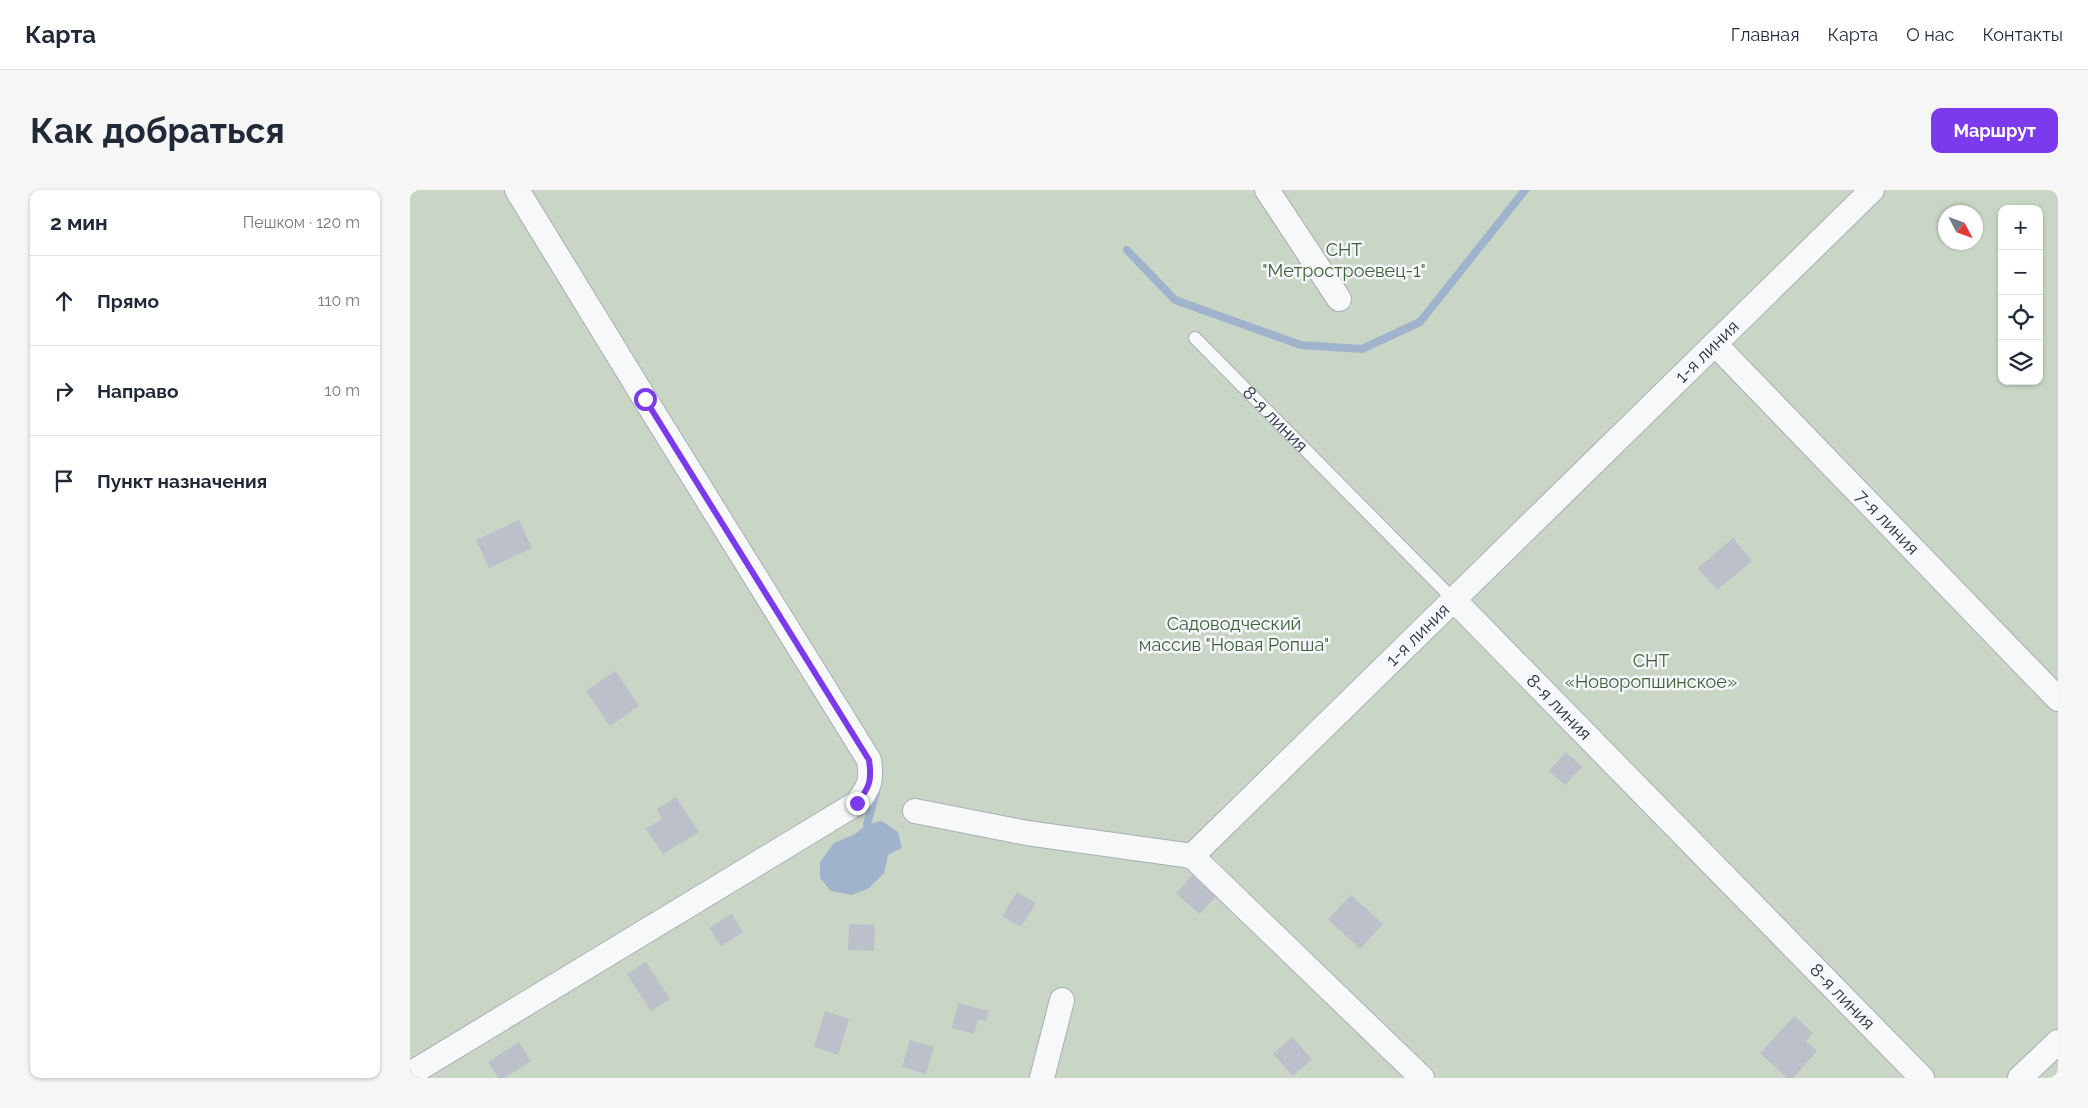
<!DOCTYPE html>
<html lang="ru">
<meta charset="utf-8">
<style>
body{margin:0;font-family:Raleway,sans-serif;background:#f6f6f7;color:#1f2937}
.controls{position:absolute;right:15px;top:15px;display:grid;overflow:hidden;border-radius:10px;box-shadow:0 1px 4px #0004}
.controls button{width:45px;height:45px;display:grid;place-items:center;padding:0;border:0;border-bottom:1px solid #e0e1e3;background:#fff;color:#1f2937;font:25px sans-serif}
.compass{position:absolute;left:1528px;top:15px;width:45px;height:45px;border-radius:50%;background:#fff;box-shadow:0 1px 4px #0004;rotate:131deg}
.stop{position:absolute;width:15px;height:15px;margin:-11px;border:4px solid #7c3aed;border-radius:50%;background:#fff}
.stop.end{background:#7c3aed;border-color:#fff;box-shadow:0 1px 5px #0008}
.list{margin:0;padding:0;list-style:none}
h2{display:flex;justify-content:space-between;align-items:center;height:65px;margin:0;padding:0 20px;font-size:21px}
h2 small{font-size:16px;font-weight:400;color:#747a83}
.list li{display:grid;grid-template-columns:32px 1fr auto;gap:15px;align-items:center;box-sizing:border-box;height:90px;padding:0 20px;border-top:1px solid #e0e1e3}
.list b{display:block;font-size:19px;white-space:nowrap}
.list em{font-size:16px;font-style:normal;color:#747a83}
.icon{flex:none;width:28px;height:28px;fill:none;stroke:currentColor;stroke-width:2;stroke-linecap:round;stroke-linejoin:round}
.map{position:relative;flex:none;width:1648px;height:888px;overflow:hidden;border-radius:10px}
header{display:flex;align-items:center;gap:30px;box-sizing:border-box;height:70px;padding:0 25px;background:#fff;border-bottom:1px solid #e0e1e3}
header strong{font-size:24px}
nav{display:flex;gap:28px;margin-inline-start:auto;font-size:18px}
.intro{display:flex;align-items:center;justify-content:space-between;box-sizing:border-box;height:120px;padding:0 30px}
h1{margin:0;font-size:35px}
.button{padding:12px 22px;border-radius:10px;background:#7c3aed;color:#fff;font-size:18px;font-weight:700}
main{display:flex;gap:30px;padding:0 30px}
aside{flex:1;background:#fff;border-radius:10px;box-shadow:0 1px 4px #0004}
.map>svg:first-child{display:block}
.green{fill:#c9d6c5;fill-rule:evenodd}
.water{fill:#9fb4cc}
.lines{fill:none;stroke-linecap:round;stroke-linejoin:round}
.stream{stroke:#9fb4cc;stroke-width:8}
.building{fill:#bbc0ca}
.lane-casing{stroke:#a9aeb7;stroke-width:14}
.street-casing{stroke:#a9aeb7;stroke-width:26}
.lane{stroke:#f7f8fa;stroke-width:12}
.street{stroke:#f7f8fa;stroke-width:24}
.route{stroke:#7c3aed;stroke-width:6}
.labels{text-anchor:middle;stroke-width:5;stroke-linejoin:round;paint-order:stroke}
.park-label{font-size:18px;fill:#3f6138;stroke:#f4f6f9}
.street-label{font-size:18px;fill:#2b3445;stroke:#f4f6f9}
</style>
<header>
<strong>Карта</strong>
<nav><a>Главная</a><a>Карта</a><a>О нас</a><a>Контакты</a></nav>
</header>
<div class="intro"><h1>Как добраться</h1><a class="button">Маршрут</a></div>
<main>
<aside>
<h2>2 мин<small>Пешком · 120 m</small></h2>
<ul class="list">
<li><svg class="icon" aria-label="ahead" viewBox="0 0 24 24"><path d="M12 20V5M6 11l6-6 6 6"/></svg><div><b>Прямо</b></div><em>110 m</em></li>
<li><svg class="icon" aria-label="right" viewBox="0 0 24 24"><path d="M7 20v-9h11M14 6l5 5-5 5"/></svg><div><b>Направо</b></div><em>10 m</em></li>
<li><svg class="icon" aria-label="arrive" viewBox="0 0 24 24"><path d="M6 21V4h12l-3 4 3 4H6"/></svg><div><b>Пункт назначения</b></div></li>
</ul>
</aside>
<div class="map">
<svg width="1648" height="888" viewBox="0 0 1648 888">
<rect width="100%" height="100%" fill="#e4e7ec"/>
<!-- green -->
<path class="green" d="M 0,0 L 1648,0 L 1648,888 L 0,888 ZM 1592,19 L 1629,19 L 1629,191 L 1592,191 ZM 1536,22 L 1566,22 L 1566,52 L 1536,52 Z"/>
<!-- water -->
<path class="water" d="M 472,631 L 488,642 L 492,658 L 478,665 L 474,683 L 459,698 L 442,705 L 421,701 L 410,688 L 410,672 L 424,653 L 445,644 L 457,634 Z"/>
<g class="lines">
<!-- stream -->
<g class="stream">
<path d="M 717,60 L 765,110 L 891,155 L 952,159 L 1010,132 L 1115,0"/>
<path d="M 457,634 L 466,603"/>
</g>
</g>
<!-- building -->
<g class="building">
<path d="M 109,330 L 122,358 L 79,378 L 66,350 Z"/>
<path d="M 1323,348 L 1342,371 L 1307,400 L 1288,378 Z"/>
<path d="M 206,481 L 229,516 L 200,536 L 176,501 Z"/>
<path d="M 1156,562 L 1172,577 L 1155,595 L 1139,581 Z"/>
<path d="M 266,607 L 289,642 L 253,664 L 236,639 L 252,629 L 247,619 Z"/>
<path d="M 782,685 L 806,706 L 790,724 L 766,704 Z"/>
<path d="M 607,702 L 626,713 L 611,737 L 592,726 Z"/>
<path d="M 941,705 L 973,734 L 950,759 L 918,729 Z"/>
<path d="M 322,724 L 333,742 L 311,756 L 299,738 Z"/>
<path d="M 439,734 L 465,735 L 464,761 L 438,760 Z"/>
<path d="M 236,772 L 260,809 L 241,821 L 217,784 Z"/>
<path d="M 548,813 L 579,821 L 576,831 L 568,829 L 564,844 L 542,838 Z"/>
<path d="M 415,821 L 439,829 L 428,865 L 404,857 Z"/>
<path d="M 1384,826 L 1403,843 L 1396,851 L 1407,861 L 1383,888 L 1377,888 L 1350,863 Z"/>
<path d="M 882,847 L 902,869 L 883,886 L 863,864 Z"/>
<path d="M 500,850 L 524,857 L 516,884 L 492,877 Z"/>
<path d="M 109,852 L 121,871 L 94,888 L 88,888 L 78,872 Z"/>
</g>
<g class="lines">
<defs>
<g id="lane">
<path id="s1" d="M 785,148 L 1044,410"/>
</g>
<g id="street">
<path d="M 857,0 L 929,109"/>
<path id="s2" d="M 1305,154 L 1648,509"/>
<path id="s3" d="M 1044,410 L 1512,888"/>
<path d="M 505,621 L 617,643 L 782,666"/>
<path id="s4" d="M 782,666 L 1462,0"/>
<path d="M 782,666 L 1012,888"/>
<path d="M 0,884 L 447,613 C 460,597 462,590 459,570 L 235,209 L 107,0"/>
<path d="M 632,888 L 652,810"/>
<path d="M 1610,888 L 1648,852"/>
</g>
</defs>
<!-- lane casing -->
<use href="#lane" class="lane-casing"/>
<!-- street casing -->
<use href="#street" class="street-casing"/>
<!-- lane -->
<use href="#lane" class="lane"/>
<!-- street -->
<use href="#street" class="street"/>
</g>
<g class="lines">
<!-- route -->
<path class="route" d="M 235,209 L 459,570 C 462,590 460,597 447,613"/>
</g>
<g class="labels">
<!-- park labels -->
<g class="park-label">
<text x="934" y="66">СНТ<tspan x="934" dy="21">"Метростроевец-1"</tspan></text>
<text x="824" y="440">Садоводческий<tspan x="824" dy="21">массив "Новая Ропша"</tspan></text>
<text x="1241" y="477">СНТ<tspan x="1241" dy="21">«Новоропшинское»</tspan></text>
</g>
<!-- street labels -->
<g class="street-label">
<text dy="6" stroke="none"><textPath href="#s4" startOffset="721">1-я линия</textPath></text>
<text dy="6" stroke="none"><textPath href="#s1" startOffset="114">8-я линия</textPath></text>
<text dy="6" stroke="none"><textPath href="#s2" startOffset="248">7-я линия</textPath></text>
<text dy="6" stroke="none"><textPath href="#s4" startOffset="316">1-я линия</textPath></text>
<text dy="6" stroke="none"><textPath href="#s3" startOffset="150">8-я линия</textPath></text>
<text dy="6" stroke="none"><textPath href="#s3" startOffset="555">8-я линия</textPath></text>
</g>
</g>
</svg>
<div class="controls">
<button>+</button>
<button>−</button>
<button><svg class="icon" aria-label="locate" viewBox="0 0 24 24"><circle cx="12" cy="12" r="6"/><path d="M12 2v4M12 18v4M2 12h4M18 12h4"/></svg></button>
<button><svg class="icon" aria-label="layers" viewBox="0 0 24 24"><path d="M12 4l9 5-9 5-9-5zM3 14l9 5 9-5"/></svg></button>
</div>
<svg class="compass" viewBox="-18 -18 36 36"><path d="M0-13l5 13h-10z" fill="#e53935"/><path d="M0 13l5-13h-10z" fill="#747a83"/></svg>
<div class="stop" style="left:235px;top:209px"></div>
<div class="stop end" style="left:447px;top:613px"></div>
</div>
</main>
